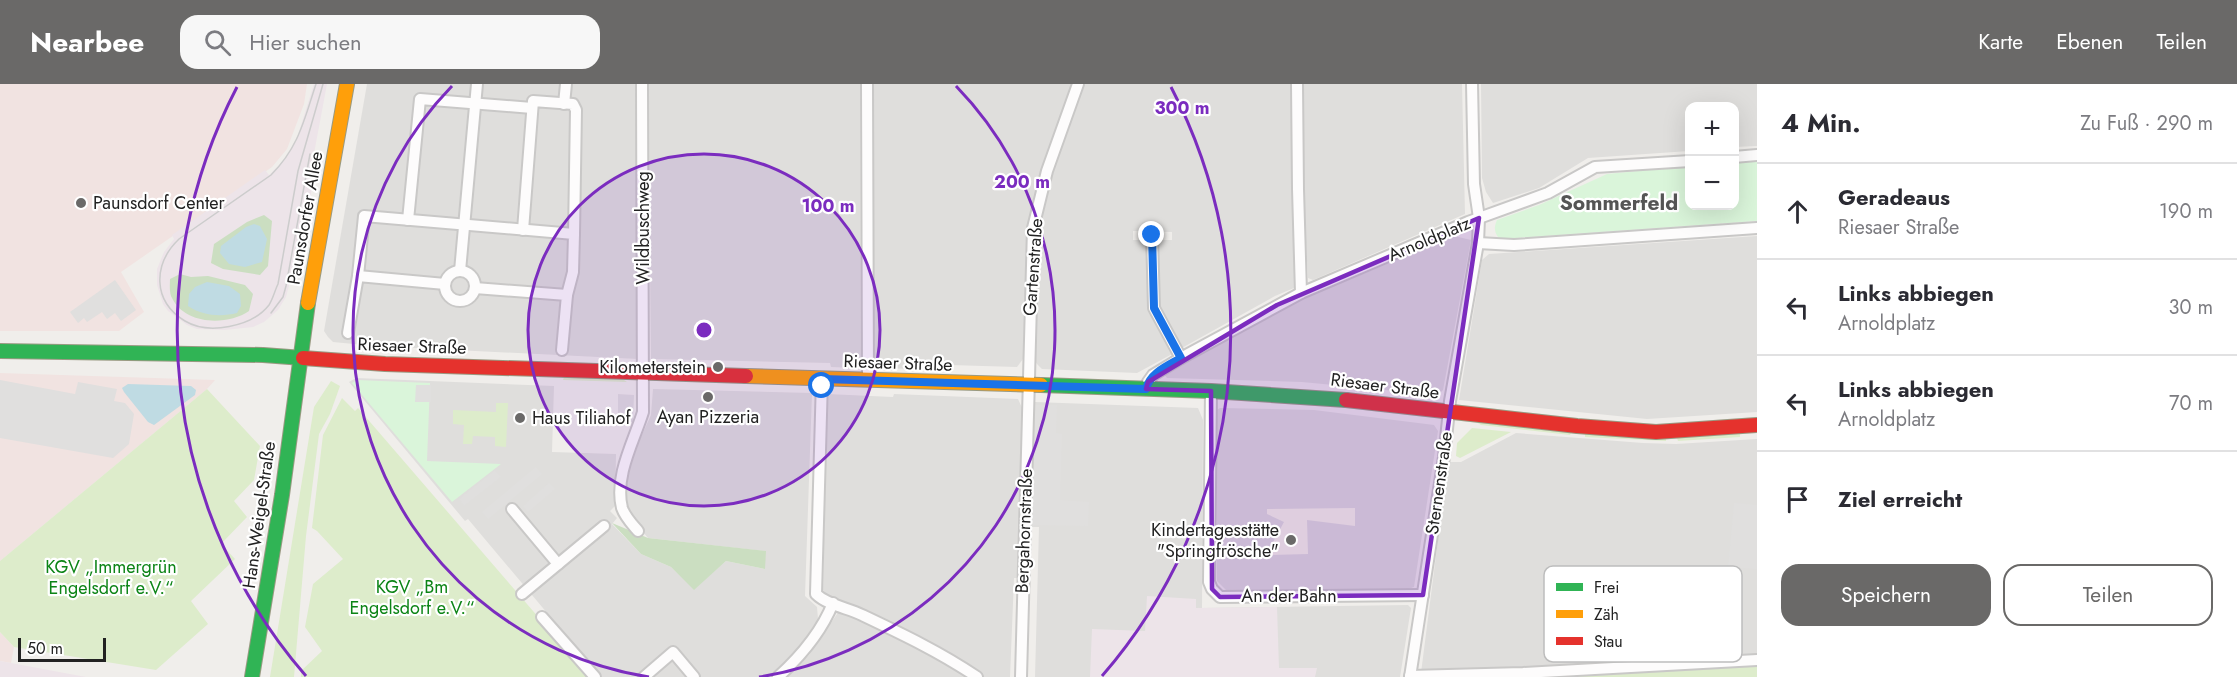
<!DOCTYPE html>
<html lang="de">
<meta charset="utf-8">
<style>
body{margin:0;font-family:Jost,sans-serif;background:#f7f7f7;color:#2b2b33}
.controls{position:absolute;right:18px;top:18px;display:grid;overflow:hidden;border-radius:12px;box-shadow:0 6px 24px #0002}
.controls button{width:54px;height:54px;display:grid;place-items:center;padding:0;border:0;border-bottom:2px solid #e1e1e2;background:#fff;color:#2b2b33;font:30px sans-serif}
.scale{position:absolute;left:18px;bottom:15px;width:88px;box-sizing:border-box;padding-left:6px;border:3px solid #222;border-top:0;font-size:16px;line-height:21px;white-space:nowrap;color:#222;-webkit-text-stroke:4px #fff;paint-order:stroke}
.stop{position:absolute;width:18px;height:18px;margin:-14px;border:4px solid #1a73e8;border-radius:50%;background:#fff}
.stop.end{background:#1a73e8;border-color:#fff;box-shadow:0 2px 6px #0008}
.list{margin:0;padding:0;list-style:none}
h2{display:flex;justify-content:space-between;align-items:center;height:78px;margin:0;padding:0 24px;font-size:26px}
h2 small{font-size:20px;font-weight:400;color:#7c7c81}
.list li{display:grid;grid-template-columns:39px 1fr auto;gap:18px;align-items:center;box-sizing:border-box;height:96px;padding:0 24px;border-top:2px solid #e1e1e2}
.list b{display:block;font-size:22px;white-space:nowrap}
.list p{margin:0;font-size:20px;white-space:nowrap;color:#7c7c81}
.list em{font-size:20px;font-style:normal;color:#7c7c81}
.actions{display:flex;gap:12px;padding:18px 24px}
.actions a{flex:1;padding:14px 0;border:2px solid #6a6968;border-radius:18px;text-align:center;font-size:21px;color:#6a6968}
.actions .main{background:#6a6968;color:#fff}
.icon{flex:none;width:33px;height:33px;fill:none;stroke:currentColor;stroke-width:2;stroke-linecap:round;stroke-linejoin:round}
.map{position:relative;flex:none;width:1757px;height:593px;overflow:hidden}
header{display:flex;align-items:center;gap:36px;box-sizing:border-box;height:84px;padding:0 30px;background:#6a6968;color:#fff}
header strong{font-size:28px}
nav{display:flex;gap:33px;margin-inline-start:auto;font-size:21px}
.search{width:420px;height:54px;background:#f7f7f7;display:flex;align-items:center;gap:15px;box-sizing:border-box;padding:0 21px;border-radius:18px;color:#7c7c81;font-size:22px}
main{display:flex}
aside{flex:1;background:#fff}
.map>svg:first-child{display:block}
.residential{fill:#dfdedc}
.commercial{fill:#f1e3e1}
.industrial{fill:#ede4e9}
.education{fill:#f8f7e8}
.grass{fill:#ddeccb}
.forest{fill:#cbdec1}
.park{fill:#daf5da}
.parking{fill:#e0dfde}
.water{fill:#bfdbe3}
.lines{fill:none;stroke-linecap:round;stroke-linejoin:round}
.street-casing{stroke:#c9c8c7;stroke-width:14}
.fast-casing{stroke:#999a82;stroke-width:16}
.slow-casing{stroke:#999a82;stroke-width:16}
.jam-casing{stroke:#999a82;stroke-width:16}
.street{stroke:#fdfcfc;stroke-width:10}
.fast{stroke:#30b455;stroke-width:14}
.slow{stroke:#ff9f0a;stroke-width:14}
.jam{stroke:#e5322d;stroke-width:14}
.tram{stroke:#ccc;stroke-width:1.5}
.route{stroke:#1a73e8;stroke-width:8}
.marked{fill:#7b2cbf;fill-opacity:0.2;stroke:#7b2cbf;stroke-width:4.5;stroke-linejoin:round}
.ring{fill:none;stroke:#7b2cbf;stroke-width:3}
.poi-dot{fill:#6a6968;stroke:#fff;stroke-width:2}
.labels{text-anchor:middle;stroke-width:4.5;stroke-linejoin:round;paint-order:stroke}
.poi-label{font-size:18px;fill:#222;stroke:#fff;text-anchor:start}
.street-label{font-size:18px;fill:#222;stroke:#fff}
.park-label{font-size:18px;fill:#0c8416;stroke:#fff}
.quarter-label{font-size:21px;font-weight:bold;fill:#555;stroke:#fff}
.key{fill:#fff;stroke:#bdbdbd;stroke-width:1.5}
.key-label{font-size:16px;fill:#222}
.centre{fill:#7b2cbf;stroke:#fff;stroke-width:3}
.ring-label{font-size:18px;text-anchor:middle;font-weight:bold;fill:#7b2cbf;stroke:#fff;stroke-width:4.5;stroke-linejoin:round;paint-order:stroke}
</style>
<header>
<strong>Nearbee</strong>
<div class="search"><svg class="icon" aria-label="search" viewBox="0 0 24 24"><circle cx="10" cy="10" r="6"/><path d="M15 15l6 6"/></svg>Hier suchen</div>
<nav><a>Karte</a><a>Ebenen</a><a>Teilen</a></nav>
</header>
<main>
<div class="map">
<svg width="1757" height="593" viewBox="0 0 1757 593">
<rect width="100%" height="100%" fill="#f0eeeb"/>
<!-- residential -->
<g class="residential">
<path d="M 367,0 L 637,0 L 638,275 L 375,262 L 333,258 L 328,253 L 324,247 Z"/>
<path d="M 648,0 L 860,0 L 861,279 L 857,284 L 831,283 L 830,279 L 651,275 Z"/>
<path d="M 873,0 L 1072,0 L 1042,85 L 1027,142 L 1023,275 L 1017,283 L 950,281 L 950,286 L 876,284 L 873,279 Z"/>
<path d="M 1084,0 L 1291,0 L 1295,199 L 1294,204 L 1275,212 L 1180,265 L 1158,224 L 1157,161 L 1160,156 L 1172,156 L 1172,148 L 1133,147 L 1133,156 L 1141,156 L 1148,163 L 1149,224 L 1174,269 L 1137,289 L 1042,285 L 1037,280 L 1034,275 L 1038,147 L 1053,89 Z"/>
<path d="M 1303,0 L 1462,0 L 1465,130 L 1313,196 L 1308,194 L 1303,104 Z"/>
<path d="M 1481,0 L 1757,0 L 1757,62 L 1735,63 L 1734,22 L 1690,22 L 1689,67 L 1588,74 L 1539,104 L 1493,119 L 1486,108 L 1482,94 Z"/>
<path d="M 1454,152 L 1471,156 L 1443,306 L 1438,311 L 1302,298 L 1167,294 L 1164,290 L 1298,217 Z"/>
<path d="M 1757,152 L 1757,328 L 1647,335 L 1459,316 L 1482,176 L 1489,170 Z"/>
<path d="M 356,294 L 554,302 L 552,368 L 616,370 L 615,422 L 610,427 L 617,434 L 612,440 L 641,470 L 671,483 L 694,505 L 726,477 L 765,485 L 765,467 L 648,454 L 626,427 L 626,398 L 631,375 L 651,331 L 653,305 L 812,309 L 805,512 L 817,523 L 818,535 L 798,566 L 772,593 L 698,593 L 672,562 L 638,593 L 601,593 L 468,435 L 465,437 L 349,298 Z"/>
<path d="M 827,310 L 893,313 L 894,310 L 1018,315 L 1023,326 L 1018,494 L 1014,494 L 1010,593 L 984,593 L 961,576 L 825,509 L 823,506 Z"/>
<path d="M 1035,318 L 1198,324 L 1203,336 L 1202,524 L 1408,521 L 1411,524 L 1400,593 L 1035,593 L 1039,443 L 1030,443 L 1033,321 Z"/>
<path d="M 1220,324 L 1314,326 L 1434,341 L 1438,347 L 1414,503 L 1408,505 L 1227,507 L 1217,497 L 1217,326 Z"/>
<path d="M 1516,349 L 1643,359 L 1676,360 L 1757,355 L 1757,572 L 1421,589 L 1448,378 L 1461,378 Z"/>
<path d="M 844,526 L 925,567 L 970,593 L 785,593 L 809,571 L 837,530 Z"/>
<path d="M 672,575 L 689,593 L 651,593 Z"/>
</g>
<!-- commercial -->
<g class="commercial">
<path d="M 0,0 L 307,0 L 304,20 L 287,65 L 272,83 L 121,188 L 144,228 L 119,247 L 0,247 Z"/>
<path d="M 0,289 L 215,296 L 207,305 L 0,477 Z"/>
<path d="M 0,548 L 14,563 L 11,579 L 0,577 Z"/>
</g>
<!-- industrial -->
<g class="industrial">
<path d="M 314,0 L 327,0 L 310,91 L 314,92 L 295,199 L 290,198 L 286,213 L 278,226 L 264,238 L 253,243 L 225,246 L 197,245 L 187,241 L 168,227 L 163,220 L 157,201 L 157,185 L 164,168 L 174,155 L 172,151 L 265,86 L 269,91 L 285,75 L 296,57 Z"/>
<path d="M 1147,512 L 1196,515 L 1196,524 L 1277,523 L 1279,584 L 1317,584 L 1315,593 L 1090,593 L 1092,545 L 1145,547 Z"/>
<path d="M 0,577 L 11,579 L 86,593 L 0,593 Z"/>
</g>
<!-- education -->
<path class="education" d="M 1355,424 L 1355,442 L 1307,436 L 1308,470 L 1266,471 L 1284,438 L 1267,430 L 1267,425 Z"/>
<!-- grass -->
<g class="grass">
<path d="M 564,293 L 624,296 L 627,298 L 563,296 Z"/>
<path d="M 331,297 L 340,302 L 330,330 L 319,350 L 306,452 L 294,593 L 270,593 L 314,323 Z"/>
<path d="M 207,305 L 260,362 L 254,396 L 234,417 L 247,433 L 221,460 L 235,475 L 191,517 L 208,540 L 156,586 L 14,563 L 0,548 L 0,477 Z"/>
<path d="M 342,314 L 355,327 L 358,324 L 590,593 L 301,593 L 301,587 L 322,567 L 305,543 L 313,500 L 343,475 L 317,447 L 312,444 L 323,351 Z"/>
<path d="M 496,319 L 508,319 L 506,363 L 495,362 L 495,353 L 473,352 L 472,360 L 463,360 L 464,341 L 453,340 L 453,326 L 496,328 Z"/>
<path d="M 1476,338 L 1571,349 L 1570,351 L 1481,341 Z"/>
<path d="M 1472,344 L 1511,348 L 1460,374 L 1456,372 L 1457,359 Z"/>
<path d="M 1585,350 L 1666,355 L 1666,357 L 1585,353 Z"/>
<path d="M 1740,350 L 1740,353 L 1678,357 L 1677,354 Z"/>
<path d="M 1757,580 L 1757,593 L 1555,593 L 1568,590 Z"/>
</g>
<!-- forest -->
<g class="forest">
<path d="M 264,131 L 272,137 L 268,182 L 260,191 L 223,185 L 211,179 L 214,160 L 247,138 Z"/>
<path d="M 180,190 L 191,193 L 208,192 L 245,201 L 253,210 L 249,227 C 227,242 185,241 172,214 C 169,209 170,200 170,195 Z"/>
<path d="M 612,439 L 648,454 L 766,467 L 765,485 L 726,477 L 694,506 L 671,483 L 641,470 Z"/>
</g>
<!-- park -->
<g class="park">
<path d="M 1757,77 L 1757,137 L 1503,155 L 1498,153 C 1494,147 1494,143 1497,136 L 1539,121 L 1607,90 L 1689,82 L 1690,122 L 1734,122 L 1735,79 Z"/>
<path d="M 357,296 L 430,299 L 427,377 L 501,380 L 452,418 L 352,299 Z"/>
</g>
<!-- parking -->
<g class="parking">
<path d="M 115,196 L 136,226 L 121,237 L 115,229 L 107,235 L 102,228 L 87,238 L 84,234 L 78,239 L 70,228 Z"/>
<path d="M 0,296 L 75,310 L 78,298 L 117,305 L 114,317 L 125,319 L 134,330 L 129,360 L 113,374 L 0,354 Z"/>
<path d="M 416,301 L 431,301 L 431,318 L 415,318 Z"/>
<path d="M 618,310 L 634,311 L 633,338 L 618,338 Z"/>
<path d="M 1035,321 L 1057,321 L 1056,349 L 1062,350 L 1060,416 L 1089,418 L 1088,442 L 1031,441 Z"/>
<path d="M 536,383 L 542,390 L 488,435 L 482,428 Z"/>
<path d="M 495,386 L 501,393 L 464,422 L 459,415 Z"/>
<path d="M 549,399 L 555,405 L 528,428 L 523,422 Z"/>
<path d="M 1734,419 L 1757,421 L 1757,485 L 1728,483 Z"/>
</g>
<!-- water -->
<g class="water">
<path d="M 254,140 L 260,142 L 267,155 L 262,178 L 245,183 L 229,180 L 220,169 L 221,162 L 246,143 Z"/>
<path d="M 207,198 L 229,202 L 240,210 L 241,222 L 237,229 C 221,233 203,232 188,222 L 189,210 L 195,203 Z"/>
<path d="M 128,300 L 191,302 L 196,306 L 195,311 L 154,341 L 148,338 L 124,308 L 122,304 Z"/>
</g>
<g class="lines">
<defs>
<g id="street">
<path d="M 867,0 L 868,296"/>
<path d="M 1297,0 L 1298,105 L 1301,209"/>
<path d="M 564,20 L 566,0"/>
<path d="M 1734,73 L 1757,71"/>
<path d="M 408,136 L 420,15 L 532,24"/>
<path d="M 523,146 L 533,17 L 573,20 L 576,26 L 574,150"/>
<path d="M 1152,151 L 1154,224 L 1181,274"/>
<path d="M 1478,159 L 1514,161 L 1757,144"/>
<path d="M 460,187 L 477,0"/>
<circle cx="460" cy="202" r="15"/>
<path d="M 358,192 L 364,132 L 574,150 L 573,188 L 567,211"/>
<path d="M 475,204 L 567,211 L 562,266"/>
<path d="M 348,249 L 358,192 L 445,200"/>
<path d="M 822,295 L 816,510 C 827,521 848,524 862,531 C 902,550 940,568 977,593"/>
<path d="M 1146,305 L 1148,298 L 1153,291 L 1181,274 L 1301,209 L 1468,138 L 1548,109 L 1595,83 L 1690,77"/>
<path d="M 1211,307 L 1209,498 L 1212,505 L 1220,513 L 1423,511"/>
<path d="M 512,425 L 558,480"/>
<path d="M 638,447 C 632,440 625,433 622,424 C 614,392 634,357 643,328 L 642,0"/>
<path d="M 522,510 L 604,442"/>
<path d="M 542,533 L 595,593"/>
<path d="M 1410,592 L 1523,589 L 1757,576"/>
<path d="M 644,593 L 673,568 L 694,593"/>
<path d="M 778,593 C 801,572 821,549 833,519"/>
<path d="M 1021,593 L 1033,144 L 1047,87 L 1078,0"/>
<path d="M 1410,593 L 1444,373 L 1450,317 L 1478,159 L 1479,134 L 1474,100 L 1472,0"/>
</g>
<g id="fast">
<path d="M 0,267 L 263,271 L 303,274"/>
<path d="M 1041,301 L 1211,307 L 1346,316"/>
<path d="M 252,593 L 282,411 L 308,219"/>
</g>
<g id="slow">
<path d="M 308,219 L 347,0"/>
<path d="M 746,292 L 1041,301"/>
</g>
<g id="jam">
<path d="M 303,274 L 385,280 L 746,292"/>
<path d="M 1346,316 L 1577,342 L 1656,348 L 1757,341"/>
</g>
</defs>
<!-- street casing -->
<use href="#street" class="street-casing"/>
<!-- fast casing -->
<use href="#fast" class="fast-casing"/>
<!-- slow casing -->
<use href="#slow" class="slow-casing"/>
<!-- jam casing -->
<use href="#jam" class="jam-casing"/>
<!-- street -->
<use href="#street" class="street"/>
<!-- fast -->
<use href="#fast" class="fast"/>
<!-- slow -->
<use href="#slow" class="slow"/>
<!-- jam -->
<use href="#jam" class="jam"/>
<!-- tram -->
<g class="tram">
<path d="M 316,0 C 304,36 299,63 271,91 L 179,155 C 153,180 152,217 185,237 C 208,251 252,243 269,221 C 273,215 275,206 278,200 L 298,87 L 323,0"/>
<path d="M 271,229 L 283,213 L 286,202 L 310,70"/>
</g>
</g>
<g class="lines">
<!-- route -->
<path class="route" d="M 822,302 L 822,295 L 1146,305 C 1150,289 1167,282 1181,274 L 1154,224 L 1152,151"/>
</g>
<!-- marked area -->
<path class="marked" d="M 1479,134 L 1423,511 L 1220,513 L 1212,505 L 1211,307 L 1146,305 L 1148,298 L 1277,221 Z"/>
<!-- distance rings -->
<circle cx="704" cy="246" r="176" fill="#7b2cbf" fill-opacity=".12"/>
<g class="ring">
<circle cx="704" cy="246" r="176"/>
<path d="M649 593A351 351 0 0 1 452 2M956 2A351 351 0 0 1 759 593"/>
<path d="M306 592A527 527 0 0 1 237 3M1171 3A527 527 0 0 1 1102 592"/>
</g>
<!-- markers -->
<g class="poi-dot">
<circle cx="81" cy="119" r="6"/>
<circle cx="718" cy="283" r="6"/>
<circle cx="708" cy="313" r="6"/>
<circle cx="520" cy="334" r="6"/>
<circle cx="1291" cy="456" r="6"/>
</g>
<g class="labels">
<!-- poi labels -->
<g class="poi-label">
<text x="93" y="125">Paunsdorf Center</text>
<text x="706" y="289" text-anchor="end">Kilometerstein</text>
<text x="708" y="339" text-anchor="middle">Ayan Pizzeria</text>
<text x="532" y="340">Haus Tiliahof</text>
<text x="1279" y="452" text-anchor="end">Kindertagesstätte<tspan x="1279" dy="21">"Springfrösche"</tspan></text>
</g>
<!-- street labels -->
<g class="street-label">
<text transform="translate(305 134) rotate(-80)" y="6">Paunsdorfer Allee</text>
<text transform="translate(643 144) rotate(-90)" y="6">Wildbuschweg</text>
<text transform="translate(1429 155) rotate(-23)" y="6">Arnoldplatz</text>
<text transform="translate(1033 183) rotate(-86)" y="6">Gartenstraße</text>
<text transform="translate(412 262) rotate(2)" y="6">Riesaer Straße</text>
<text transform="translate(898 279) rotate(2)" y="6">Riesaer Straße</text>
<text transform="translate(1385 302) rotate(7)" y="6">Riesaer Straße</text>
<text transform="translate(1439 399) rotate(-82)" y="6">Sternenstraße</text>
<text transform="translate(259 431) rotate(-82)" y="6">Hans-Weigel-Straße</text>
<text transform="translate(1024 447) rotate(-88)" y="6">Bergahornstraße</text>
<text x="1289" y="518">An der Bahn</text>
</g>
<!-- park labels -->
<g class="park-label">
<text x="111" y="489">KGV „Immergrün<tspan x="111" dy="21">Engelsdorf e.V.“</tspan></text>
<text x="412" y="509">KGV „Bm<tspan x="412" dy="21">Engelsdorf e.V.“</tspan></text>
</g>
<!-- quarter labels -->
<g class="quarter-label">
<text x="1619" y="126">Sommerfeld</text>
</g>
</g>
<!-- legend -->
<rect x="1544" y="482" width="198" height="96" rx="9" class="key"/>
<rect x="1556" y="499" width="27" height="8" fill="#30b455"/>
<rect x="1556" y="526" width="27" height="8" fill="#ff9f0a"/>
<rect x="1556" y="553" width="27" height="8" fill="#e5322d"/>
<g class="key-label">
<text x="1594" y="509">Frei</text>
<text x="1594" y="536">Zäh</text>
<text x="1594" y="563">Stau</text>
</g>
<circle cx="704" cy="246" r="9" class="centre"/>
<g class="ring-label">
<text x="1182" y="30">300 m</text>
<text x="1022" y="104">200 m</text>
<text x="828" y="128">100 m</text>
</g>
</svg>
<div class="controls">
<button>+</button>
<button>−</button>
</div>
<div class="scale">50 m</div>
<div class="stop" style="left:822px;top:302px"></div>
<div class="stop end" style="left:1152px;top:151px"></div>
</div>
<aside>
<h2>4 Min.<small>Zu Fuß · 290 m</small></h2>
<ul class="list">
<li><svg class="icon" aria-label="ahead" viewBox="0 0 24 24"><path d="M12 20V5M6 11l6-6 6 6"/></svg><div><b>Geradeaus</b><p>Riesaer Straße</p></div><em>190 m</em></li>
<li><svg class="icon" aria-label="left" viewBox="0 0 24 24"><path d="M17 20v-9H6M10 6l-5 5 5 5"/></svg><div><b>Links abbiegen</b><p>Arnoldplatz</p></div><em>30 m</em></li>
<li><svg class="icon" aria-label="left" viewBox="0 0 24 24"><path d="M17 20v-9H6M10 6l-5 5 5 5"/></svg><div><b>Links abbiegen</b><p>Arnoldplatz</p></div><em>70 m</em></li>
<li><svg class="icon" aria-label="arrive" viewBox="0 0 24 24"><path d="M6 21V4h12l-3 4 3 4H6"/></svg><div><b>Ziel erreicht</b></div></li>
</ul>
<div class="actions"><a class="main">Speichern</a><a>Teilen</a></div>
</aside>
</main>
